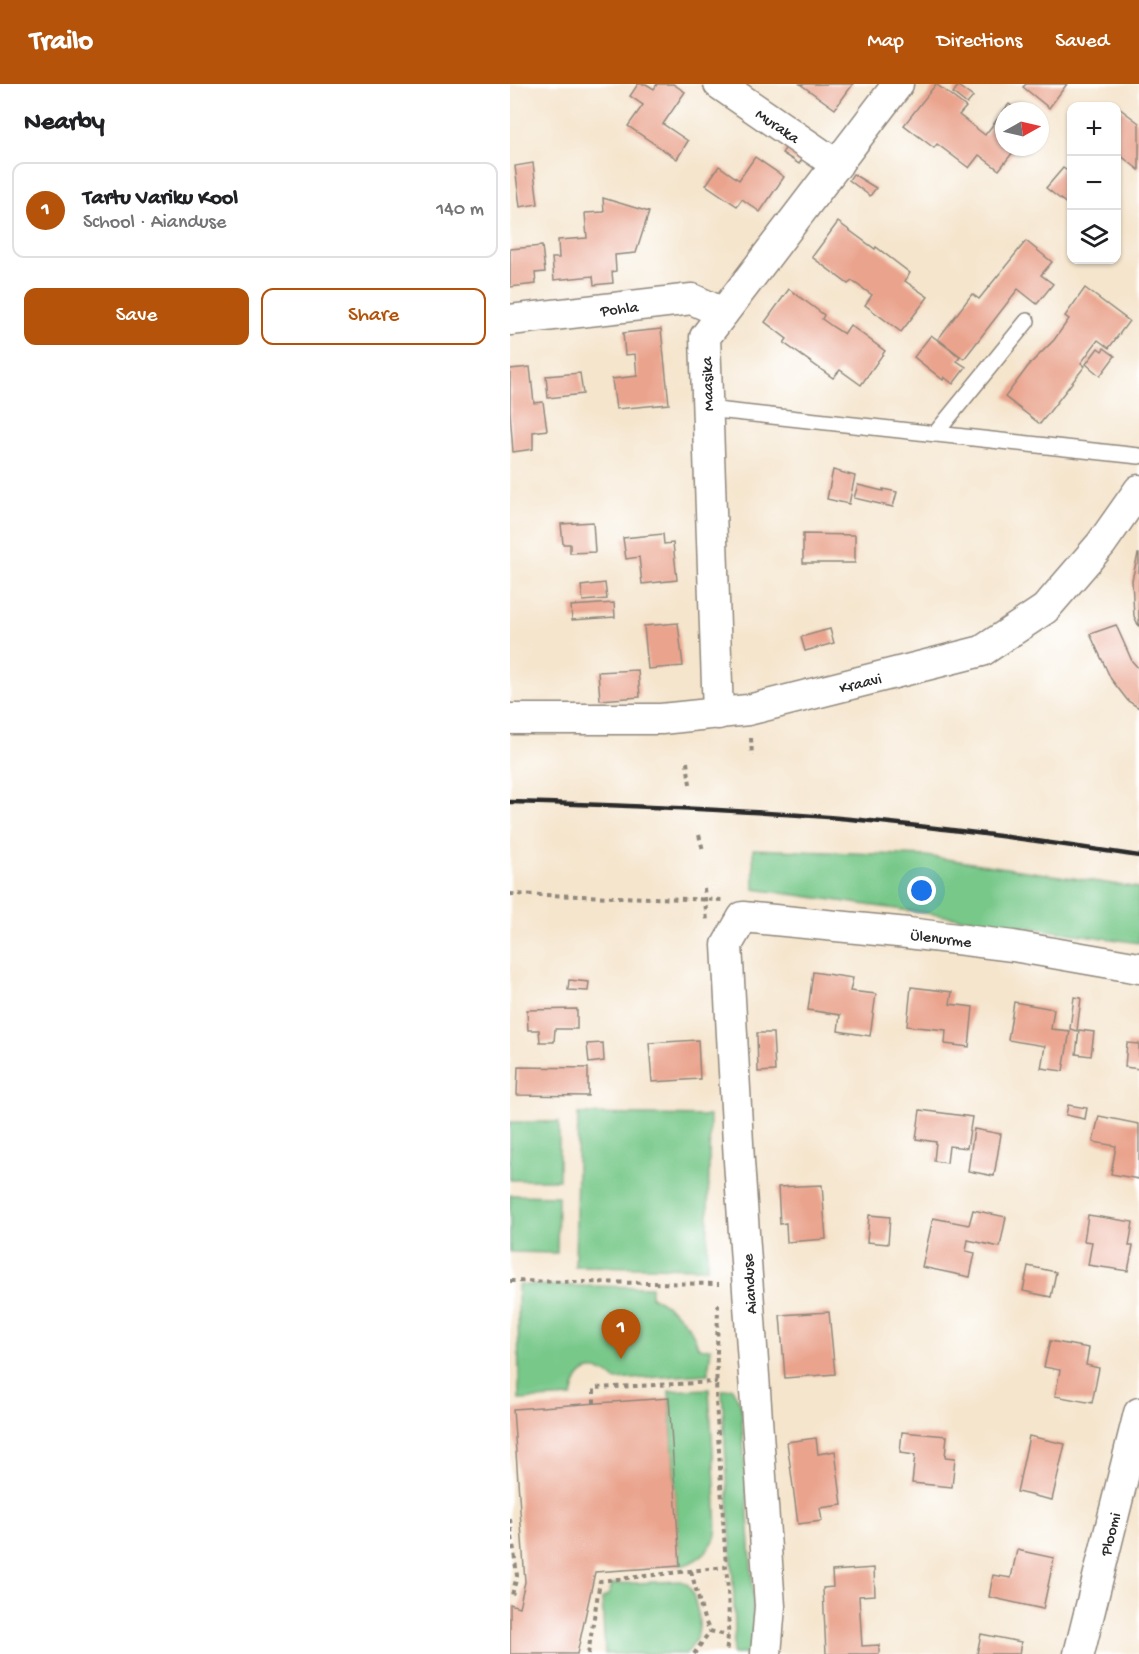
<!DOCTYPE html>
<meta charset="utf-8">
<style>
body{margin:0;font-family:"Gochi Hand",sans-serif;background:#f6f6f6;color:#202124}
.controls{position:absolute;right:18px;top:18px;display:grid;overflow:hidden;border-radius:12px;box-shadow:0 2px 4px #0004}
.controls button{width:54px;height:54px;display:grid;place-items:center;padding:0;border:0;border-bottom:2px solid #e0e0e0;background:#fff;color:#202124;font:30px sans-serif}
.compass{position:absolute;left:485px;top:18px;width:54px;height:54px;border-radius:50%;background:#fff;box-shadow:0 2px 4px #0004;rotate:82deg}
.you{position:absolute;left:412px;top:807px;width:21px;height:21px;margin:-15px;border:4px solid #fff;border-radius:50%;background:#1a73e8;box-shadow:0 0 0 9px #1a73e833}
.badge{display:grid;place-items:center;width:39px;height:39px;border-radius:50%;background:#b45309;color:#fff;font-size:20px;font-weight:700}
.pin{position:absolute;translate:-50% -50px;filter:drop-shadow(0 2px 3px #0008)}
.pin::after{content:'';position:absolute;top:32px;width:21px;height:18px;background:inherit;clip-path:polygon(0 0,100% 0,50% 100%)}
.list{margin:0;padding:0;list-style:none}
h2{display:flex;justify-content:space-between;align-items:center;height:78px;margin:0;padding:0 24px;font-size:26px}
h2 small{font-size:20px;font-weight:400;color:#757577}
.list li{display:grid;grid-template-columns:39px 1fr auto;gap:18px;align-items:center;box-sizing:border-box;height:96px;margin:0 12px 12px;padding:0 12px;border:2px solid #e0e0e0;border-radius:12px}
.list b{display:block;font-size:22px;white-space:nowrap}
.list p{margin:0;font-size:20px;white-space:nowrap;color:#757577}
.list em{font-size:20px;font-style:normal;color:#757577}
.actions{display:flex;gap:12px;padding:18px 24px}
.actions a{flex:1;padding:14px 0;border:2px solid #b45309;border-radius:12px;text-align:center;font-size:21px;color:#b45309}
.actions .main{background:#b45309;color:#fff}
.icon{flex:none;width:33px;height:33px;fill:none;stroke:currentColor;stroke-width:2;stroke-linecap:round;stroke-linejoin:round}
.map{position:relative;flex:none;width:629px;height:1570px;overflow:hidden}
header{display:flex;align-items:center;gap:36px;box-sizing:border-box;height:84px;padding:0 30px;background:#b45309;color:#fff}
header strong{font-size:28px}
nav{display:flex;gap:33px;margin-inline-start:auto;font-size:21px}
main{display:flex}
aside{flex:1;background:#fff}
.map>svg:first-child{display:block}
.green{fill:#77c889;stroke:#517a5a;stroke-width:1.5}
.building{fill:#eaa48e}
.lines{fill:none;stroke-linecap:round;stroke-linejoin:round}
.lane-casing{stroke:#90887c;stroke-width:18}
.street-casing{stroke:#90887c;stroke-width:33}
.path{stroke:#90887c;stroke-width:4;stroke-dasharray:4.5 4.5;stroke-linecap:butt}
.lane{stroke:#fff;stroke-width:15}
.street{stroke:#fff;stroke-width:30}
.rail{stroke:#2b2b2b;stroke-width:4.5}
.labels{text-anchor:middle;stroke-width:6;stroke-linejoin:round;paint-order:stroke}
.street-label{font-size:16px;fill:#2b2b2b;stroke:#fff}
</style>
<header>
<strong>Trailo</strong>
<nav><a>Map</a><a>Directions</a><a>Saved</a></nav>
</header>
<main>
<aside>
<h2>Nearby<small></small></h2>
<ul class="list">
<li><span class="badge">1</span><div><b>Tartu Variku Kool</b><p>School · Aianduse</p></div><em>140 m</em></li>
</ul>
<div class="actions"><a class="main">Save</a><a>Share</a></div>
</aside>
<div class="map">
<svg width="629" height="1570" viewBox="0 0 629 1570">
<rect width="100%" height="100%" fill="#fff"/>
<filter id="ink" filterUnits="userSpaceOnUse"><feTurbulence type="fractalNoise" baseFrequency=".0167" numOctaves="2"/><feDisplacementMap in="SourceGraphic" scale="12" xChannelSelector="R" yChannelSelector="G"/><feConvolveMatrix kernelMatrix="1 2 1 2 8 2 1 2 1" color-interpolation-filters="sRGB"/></filter>
<filter id="wash" filterUnits="userSpaceOnUse"><feTurbulence type="fractalNoise" baseFrequency=".008" numOctaves="4" result="noise"/><feDisplacementMap in="SourceGraphic" scale="24" xChannelSelector="R" yChannelSelector="G"/><feGaussianBlur stdDeviation="1.35" result="paint"/><feColorMatrix in="noise" values="0 0 0 0 0 0 0 0 0 0 0 0 0 0 0 0 0 1.4 0 .05"/><feComposite in="paint" operator="in"/></filter>
<g filter="url(#wash)">
<rect width="100%" height="100%" fill="#f5e5cd"/>
<!-- green -->
<g class="green">
<path d="M 243,765 L 416,772 L 629,804 L 629,859 L 244,805 Z"/>
<path d="M 68,1030 L 200,1032 L 197,1184 L 65,1182 Z"/>
<rect x="0" y="1038" width="49" height="58"/>
<path d="M 0,1111 L 48,1112 L 47,1169 L 0,1168 Z"/>
<path d="M 8,1201 L 141,1203 L 141,1212 C 162,1224 182,1239 188,1263 L 193,1265 L 201,1264 L 198,1290 L 105,1296 C 93,1284 74,1280 66,1299 C 64,1303 63,1309 62,1313 L 9,1316 Z"/>
<path d="M 222,1304 L 231,1321 L 243,1508 L 243,1570 L 222,1570 L 225,1546 L 224,1516 L 212,1306 Z"/>
<path d="M 199,1305 C 201,1345 205,1386 206,1426 C 206,1435 208,1446 205,1454 C 199,1468 185,1479 170,1482 L 159,1307 Z"/>
<path d="M 171,1497 C 174,1498 177,1499 179,1502 C 184,1508 190,1536 189,1544 C 188,1553 182,1563 176,1570 L 95,1570 L 92,1515 L 98,1511 L 103,1500 Z"/>
</g>
<g id="blocks">
<!-- building -->
<g class="building">
<path d="M 128,0 L 136,0 L 144,5 L 147,0 L 163,0 L 175,8 L 153,40 L 178,57 L 167,75 L 118,42 L 133,21 L 120,12 Z"/>
<path d="M 290,0 L 343,0 L 325,25 Z"/>
<path d="M 426,0 L 456,23 L 449,31 L 475,51 L 499,20 L 508,27 L 494,27 L 494,63 L 507,63 L 489,86 L 469,71 L 459,84 L 427,60 L 424,64 L 394,41 Z"/>
<path d="M 516,0 L 557,0 L 539,24 L 513,3 Z"/>
<path d="M 448,2 L 463,13 L 457,20 L 443,9 Z"/>
<path d="M 601,18 L 629,39 L 629,86 L 606,68 L 606,22 L 597,22 Z"/>
<path d="M 279,59 L 296,70 L 289,80 L 272,69 Z"/>
<path d="M 245,73 L 274,93 L 250,128 L 232,115 L 227,122 L 196,101 L 209,82 L 229,96 Z"/>
<path d="M 23,79 L 28,120 L 10,123 L 5,82 Z"/>
<path d="M 553,84 L 562,90 L 562,124 L 536,104 Z"/>
<path d="M 343,90 L 366,104 L 360,112 L 339,96 Z"/>
<path d="M 93,114 L 139,128 L 126,169 L 105,171 L 106,187 L 102,188 L 103,199 L 84,201 L 83,192 L 44,196 L 42,174 L 49,174 L 48,156 L 77,154 L 75,129 L 94,128 Z"/>
<path d="M 328,138 L 365,165 L 366,163 L 400,189 L 395,197 L 418,213 L 391,248 L 355,221 L 362,211 L 342,197 L 338,200 L 302,173 Z"/>
<path d="M 516,157 L 542,178 L 531,191 L 543,200 L 527,220 L 508,205 L 454,275 L 428,255 L 462,210 L 469,215 Z"/>
<path d="M 32,162 L 35,188 L 25,189 L 26,200 L 0,203 L 0,165 Z"/>
<path d="M 575,204 L 619,237 L 599,264 L 588,256 L 571,279 L 575,282 L 530,340 L 495,313 L 519,281 L 544,256 L 559,235 L 555,232 Z"/>
<path d="M 279,205 L 314,231 L 312,235 L 323,243 L 334,250 L 340,241 L 375,267 L 351,301 L 330,286 L 323,294 L 274,259 L 277,255 L 255,238 Z"/>
<path d="M 151,245 L 159,320 L 106,325 L 102,295 L 127,292 L 125,270 L 115,271 L 113,249 Z"/>
<path d="M 421,251 L 450,273 L 447,277 L 456,283 L 443,300 L 434,293 L 433,296 L 404,273 Z"/>
<path d="M 588,264 L 592,267 L 594,264 L 605,272 L 590,292 L 576,280 Z"/>
<path d="M 20,283 L 24,319 L 33,318 L 37,346 L 23,348 L 23,365 L 3,368 L 0,328 L 0,285 Z"/>
<path d="M 70,289 L 73,310 L 38,314 L 36,292 Z"/>
<path d="M 323,386 L 345,392 L 339,420 L 317,415 Z"/>
<path d="M 348,401 L 373,407 L 373,405 L 387,408 L 383,423 L 344,414 Z"/>
<path d="M 83,438 L 85,468 L 60,469 L 60,460 L 53,460 L 51,440 Z"/>
<path d="M 153,450 L 154,460 L 163,459 L 167,496 L 132,500 L 129,473 L 116,475 L 113,454 Z"/>
<path d="M 293,450 L 345,451 L 345,479 L 293,479 Z"/>
<path d="M 628,470 L 629,470 L 629,543 L 624,532 L 622,496 Z"/>
<path d="M 95,499 L 97,515 L 73,517 L 71,502 Z"/>
<path d="M 104,519 L 105,533 L 62,536 L 61,522 Z"/>
<path d="M 168,539 L 173,582 L 138,585 L 134,542 Z"/>
<path d="M 606,541 L 622,577 L 629,585 L 629,624 L 618,617 L 601,595 L 580,550 Z"/>
<path d="M 320,545 L 324,559 L 295,567 L 291,553 Z"/>
<path d="M 128,586 L 130,613 L 90,616 L 88,588 Z"/>
<path d="M 303,888 L 343,894 L 340,907 L 366,910 L 360,952 L 328,947 L 330,931 L 298,926 Z"/>
<path d="M 59,896 L 79,898 L 78,907 L 58,906 Z"/>
<path d="M 401,903 L 442,908 L 440,920 L 463,923 L 459,963 L 435,960 L 436,946 L 397,942 Z"/>
<path d="M 564,913 L 571,914 L 567,947 L 560,945 Z"/>
<path d="M 504,918 L 544,925 L 541,945 L 560,947 L 553,987 L 531,984 L 535,962 L 498,956 Z"/>
<path d="M 67,925 L 67,945 L 45,945 L 44,958 L 30,958 L 29,946 L 18,946 L 17,926 Z"/>
<path d="M 569,946 L 584,948 L 581,972 L 566,970 Z"/>
<path d="M 247,949 L 263,949 L 265,987 L 248,988 Z"/>
<path d="M 188,956 L 190,995 L 142,998 L 139,959 Z"/>
<path d="M 93,959 L 94,977 L 79,979 L 77,960 Z"/>
<path d="M 617,959 L 629,960 L 629,985 L 615,983 Z"/>
<path d="M 8,983 L 78,984 L 78,1012 L 7,1011 Z"/>
<path d="M 558,1021 L 577,1024 L 575,1035 L 556,1031 Z"/>
<path d="M 410,1026 L 462,1033 L 457,1064 L 439,1062 L 437,1079 L 424,1077 L 426,1058 L 406,1055 Z"/>
<path d="M 589,1032 L 629,1040 L 629,1095 L 601,1090 L 606,1062 L 583,1058 Z"/>
<path d="M 464,1045 L 491,1050 L 484,1092 L 458,1087 Z"/>
<path d="M 312,1101 L 316,1155 L 277,1158 L 276,1139 L 270,1140 L 268,1103 Z"/>
<path d="M 463,1126 L 496,1133 L 490,1163 L 458,1156 L 456,1167 L 465,1169 L 460,1193 L 412,1183 L 423,1134 L 459,1141 Z"/>
<path d="M 359,1131 L 380,1133 L 378,1160 L 357,1158 Z"/>
<path d="M 578,1131 L 623,1138 L 619,1162 L 623,1162 L 618,1187 L 578,1181 L 582,1158 L 574,1157 Z"/>
<path d="M 518,1182 L 546,1188 L 541,1213 L 513,1207 Z"/>
<path d="M 319,1228 L 325,1290 L 275,1294 L 270,1231 Z"/>
<path d="M 540,1257 L 579,1264 L 576,1281 L 589,1284 L 582,1319 L 545,1312 L 550,1286 L 534,1283 Z"/>
<path d="M 159,1314 L 170,1482 L 85,1488 L 67,1570 L 0,1570 L 0,1520 L 9,1523 L 15,1498 L 3,1325 Z"/>
<path d="M 392,1348 L 437,1352 L 435,1373 L 445,1374 L 442,1403 L 402,1399 L 405,1371 L 390,1369 Z"/>
<path d="M 519,1352 L 555,1360 L 542,1416 L 507,1408 Z"/>
<path d="M 306,1354 L 308,1370 L 325,1367 L 332,1421 L 310,1424 L 312,1437 L 288,1440 L 277,1358 Z"/>
<path d="M 507,1466 L 544,1474 L 533,1525 L 479,1513 L 483,1491 L 501,1494 Z"/>
<path d="M 364,1484 L 365,1511 L 349,1512 L 352,1562 L 369,1561 L 369,1570 L 316,1570 L 313,1504 L 323,1503 L 322,1487 Z"/>
<path d="M 471,1550 L 511,1558 L 509,1570 L 467,1570 Z"/>
</g>
</g>
</g>
<g filter="url(#ink)">
<use href="#blocks" fill-opacity="0" stroke="#90887c" stroke-width="1.5"/>
<g class="lines">
<defs>
<g id="lane">
<path d="M 197,325 L 629,372"/>
<path d="M 425,350 L 517,237"/>
</g>
<g id="street">
<path id="s1" d="M 209,0 L 327,81"/>
<path id="s2" d="M 0,236 L 182,215 L 213,229"/>
<path d="M 208,630 L 195,253 L 388,0"/>
<path id="s3" d="M 0,635 L 151,635 L 238,626 L 472,567 L 535,525 L 591,460 L 629,406"/>
<path id="s4" d="M 256,1570 L 260,1522 L 229,1077 L 217,861 L 233,833 L 398,849 L 503,862 L 629,884"/>
<path id="s5" d="M 569,1570 L 629,1329"/>
</g>
</defs>
<!-- lane casing -->
<use href="#lane" class="lane-casing"/>
<!-- street casing -->
<use href="#street" class="street-casing"/>
<!-- path -->
<g class="path">
<path d="M 241,654 L 242,672"/>
<path d="M 177,678 L 180,700"/>
<path d="M 189,751 L 193,766"/>
<path d="M 194,804 L 197,838"/>
<path d="M 0,810 L 212,816"/>
<path d="M 0,1197 L 209,1200"/>
<path d="M 208,1220 L 206,1317 L 216,1483"/>
<path d="M 84,1319 L 84,1304 L 207,1298"/>
<path d="M 0,1435 L 7,1492 L 2,1511 L 0,1511"/>
<path d="M 181,1487 L 194,1535 L 200,1547 L 218,1552"/>
<path d="M 78,1570 L 90,1497 L 216,1483 C 219,1512 220,1541 216,1570"/>
<path d="M 184,1570 L 200,1547"/>
</g>
<!-- lane -->
<use href="#lane" class="lane"/>
<!-- street -->
<use href="#street" class="street"/>
<!-- rail -->
<path class="rail" d="M 0,718 C 106,721 212,725 318,733 C 422,742 526,756 629,772"/>
</g>
</g>
<g class="labels">
<!-- street labels -->
<g class="street-label">
<text dy="6" stroke="none"><textPath href="#s1" startOffset="72">Muraka</textPath></text>
<text dy="6" stroke="none"><textPath href="#s2" startOffset="110">Pohla</textPath></text>
<text transform="translate(196 300) rotate(-92)" y="6">Maasika</text>
<text dy="6" stroke="none"><textPath href="#s3" startOffset="354">Kraavi</textPath></text>
<text dy="6" stroke="none"><textPath href="#s4" startOffset="942">Ülenurme</textPath></text>
<text transform="translate(238 1200) rotate(-94)" y="6">Aianduse</text>
<text dy="6" stroke="none"><textPath href="#s5" startOffset="124">Ploomi</textPath></text>
</g>
</g>
</svg>
<div class="controls">
<button>+</button>
<button>−</button>
<button><svg class="icon" aria-label="layers" viewBox="0 0 24 24"><path d="M12 4l9 5-9 5-9-5zM3 14l9 5 9-5"/></svg></button>
</div>
<svg class="compass" viewBox="-18 -18 36 36"><path d="M0-13l5 13h-10z" fill="#e53935"/><path d="M0 13l5-13h-10z" fill="#757577"/></svg>
<div class="you"></div>
<div class="pin badge" style="left:111px;top:1275px">1</div>
</div>
</main>
